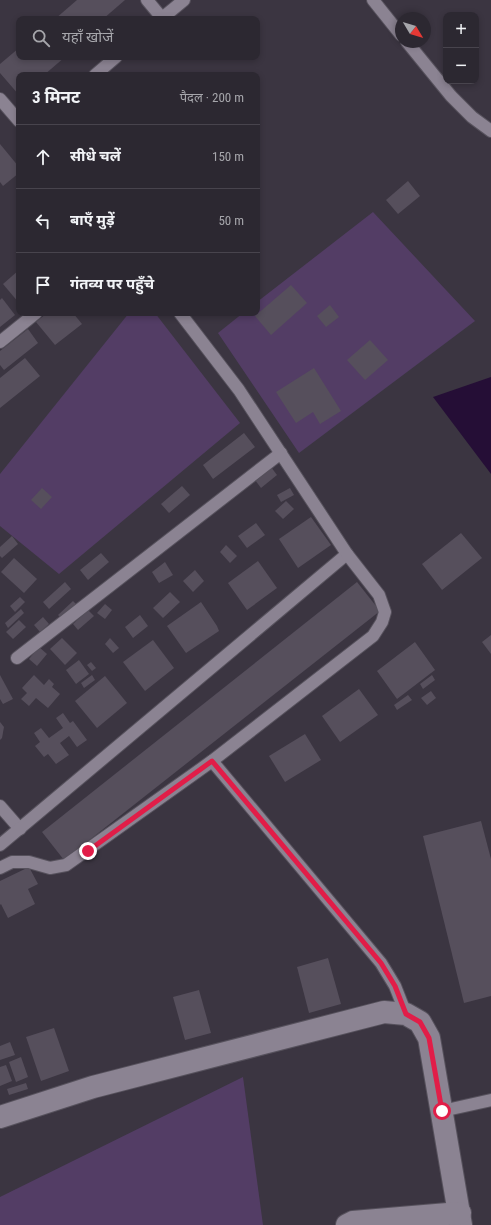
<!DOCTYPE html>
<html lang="hi">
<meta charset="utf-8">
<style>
body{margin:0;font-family:"Roboto Condensed","Noto Sans Devanagari",sans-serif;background:#38343d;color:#f1f3f6}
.controls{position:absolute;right:12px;top:12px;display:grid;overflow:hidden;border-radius:8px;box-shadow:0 2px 6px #0003}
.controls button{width:36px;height:36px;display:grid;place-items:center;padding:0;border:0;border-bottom:1px solid #48444d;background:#2c2831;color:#f1f3f6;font:20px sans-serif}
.compass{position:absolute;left:395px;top:12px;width:36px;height:36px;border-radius:50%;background:#2c2831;box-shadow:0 2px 6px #0003;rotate:128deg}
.stop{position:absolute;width:12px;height:12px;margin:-9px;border:3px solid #e11d48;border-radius:50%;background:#fff}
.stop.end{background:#e11d48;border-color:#fff;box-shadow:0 1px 4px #0008}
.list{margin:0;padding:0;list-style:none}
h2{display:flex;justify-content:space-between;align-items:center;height:52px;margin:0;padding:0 16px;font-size:17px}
h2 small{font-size:13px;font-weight:400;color:#a6a6ab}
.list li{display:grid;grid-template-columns:26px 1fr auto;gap:12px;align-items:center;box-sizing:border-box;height:64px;padding:0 16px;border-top:1px solid #48444d}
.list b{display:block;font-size:15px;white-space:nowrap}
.list em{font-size:13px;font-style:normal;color:#a6a6ab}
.icon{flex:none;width:22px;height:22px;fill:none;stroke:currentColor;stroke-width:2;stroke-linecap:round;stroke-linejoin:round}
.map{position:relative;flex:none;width:491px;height:1225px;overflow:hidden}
.search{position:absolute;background:#2c2831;box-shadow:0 2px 6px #0003;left:16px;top:16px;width:244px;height:44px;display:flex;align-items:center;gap:10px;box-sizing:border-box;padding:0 14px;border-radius:8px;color:#a6a6ab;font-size:15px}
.panel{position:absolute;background:#2c2831;box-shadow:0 2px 6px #0003;left:16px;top:72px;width:244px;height:244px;border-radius:8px}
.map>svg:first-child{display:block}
.green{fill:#533d65}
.water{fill:#250e36}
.building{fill:#564f5c}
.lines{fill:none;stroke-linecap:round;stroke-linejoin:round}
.service-casing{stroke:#56515c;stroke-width:14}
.minor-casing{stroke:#56515c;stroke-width:24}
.service{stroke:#8b8392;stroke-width:12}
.minor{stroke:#8b8392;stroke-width:22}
.route{stroke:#e11d48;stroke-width:5}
</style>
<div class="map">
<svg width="491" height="1225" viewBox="0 0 491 1225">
<rect width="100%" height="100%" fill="#3b3541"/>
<!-- green -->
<g class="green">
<path d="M 373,212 L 475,321 L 299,453 L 218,333 L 243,313 L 257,313 L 257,302 Z"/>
<path d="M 129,313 L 155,313 L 240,423 L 59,574 L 0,526 L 0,474 Z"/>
<path d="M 243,1077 L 263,1225 L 0,1225 L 0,1197 Z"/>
</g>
<!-- water -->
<path class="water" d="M 491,377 L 491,474 L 433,397 Z"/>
<!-- building -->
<g class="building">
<path d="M 77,0 L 125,0 L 103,19 L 55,19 Z"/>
<path d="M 19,48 L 19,57 L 65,57 L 44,75 L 19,75 L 19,95 L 0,73 L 0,64 Z"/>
<path d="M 0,144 L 19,167 L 19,173 L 3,186 L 0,182 Z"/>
<path d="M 408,181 L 420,196 L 398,214 L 386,200 Z"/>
<path d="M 19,270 L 19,303 L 3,284 Z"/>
<path d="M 291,285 L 307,303 L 271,335 L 255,316 Z"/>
<path d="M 2,298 L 15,315 L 0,327 L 0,300 Z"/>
<path d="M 330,305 L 339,317 L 326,327 L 317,316 Z"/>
<path d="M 47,313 L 73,313 L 82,324 L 55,345 L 36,322 Z"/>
<path d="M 28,329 L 38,343 L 4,370 L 0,365 L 0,351 Z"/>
<path d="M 370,340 L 388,360 L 365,380 L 347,360 Z"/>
<path d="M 25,358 L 40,376 L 0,408 L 0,378 Z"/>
<path d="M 314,368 L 341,411 L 320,424 L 313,412 L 296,423 L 276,392 Z"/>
<path d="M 244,433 L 255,447 L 213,479 L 203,465 Z"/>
<path d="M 271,467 L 277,475 L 261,488 L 255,480 Z"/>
<path d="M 182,486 L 190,495 L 169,513 L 161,504 Z"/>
<path d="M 42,488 L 52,497 L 41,509 L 31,500 Z"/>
<path d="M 290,488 L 294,495 L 281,502 L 277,495 Z"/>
<path d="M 286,501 L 294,509 L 283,519 L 275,511 Z"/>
<path d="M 311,517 L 331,545 L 298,568 L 279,539 Z"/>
<path d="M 256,523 L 265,535 L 247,548 L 238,536 Z"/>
<path d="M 461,533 L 482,558 L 442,590 L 422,564 Z"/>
<path d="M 12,536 L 18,544 L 2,558 L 0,556 L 0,547 Z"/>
<path d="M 226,545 L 237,556 L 230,563 L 220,552 Z"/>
<path d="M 101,553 L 109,562 L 88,580 L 80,570 Z"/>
<path d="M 14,558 L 37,579 L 24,593 L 1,572 Z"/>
<path d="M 258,561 L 277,588 L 247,610 L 228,583 Z"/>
<path d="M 165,562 L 173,575 L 159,583 L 152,572 Z"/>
<path d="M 195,570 L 204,581 L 193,592 L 183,581 Z"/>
<path d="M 65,582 L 71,589 L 49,609 L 43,602 Z"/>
<path d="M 357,582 L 380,611 L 64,860 L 42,832 Z"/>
<path d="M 170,592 L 180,602 L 163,618 L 153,608 Z"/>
<path d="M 20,597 L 25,602 L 15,612 L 10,606 Z"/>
<path d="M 73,601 L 78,606 L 63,620 L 58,615 Z"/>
<path d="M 201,602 L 217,626 L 219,631 L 186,653 L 167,626 Z"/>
<path d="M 105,604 L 112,610 L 105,619 L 97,613 Z"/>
<path d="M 21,609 L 24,613 L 8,628 L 5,623 Z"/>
<path d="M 88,610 L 94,616 L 78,630 L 73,624 Z"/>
<path d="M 140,615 L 148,626 L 133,638 L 125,627 Z"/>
<path d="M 43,617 L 49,624 L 40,632 L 34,625 Z"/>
<path d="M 19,620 L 26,627 L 13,639 L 6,632 Z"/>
<path d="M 491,635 L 491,654 L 482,642 Z"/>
<path d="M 62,638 L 77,653 L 65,665 L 50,649 Z"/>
<path d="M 110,638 L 119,648 L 113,653 L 105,644 Z"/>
<path d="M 153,640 L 174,668 L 145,691 L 123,662 Z"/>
<path d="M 415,642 L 435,670 L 397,699 L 377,671 Z"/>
<path d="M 39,647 L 47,654 L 37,666 L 29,659 Z"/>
<path d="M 79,660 L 89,674 L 76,684 L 66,670 Z"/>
<path d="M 91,662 L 96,668 L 92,671 L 87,665 Z"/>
<path d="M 0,675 L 13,699 L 3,704 L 0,699 Z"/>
<path d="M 34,675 L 44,685 L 49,679 L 54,684 L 52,687 L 60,694 L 48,708 L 36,698 L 29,706 L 21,699 L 27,693 L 22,688 Z"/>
<path d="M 92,675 L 95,680 L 84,688 L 81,683 Z"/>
<path d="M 432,675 L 435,680 L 423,689 L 420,684 Z"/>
<path d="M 105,676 L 127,703 L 97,728 L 75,701 Z"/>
<path d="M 359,689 L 378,715 L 340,742 L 322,716 Z"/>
<path d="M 431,691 L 436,698 L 427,705 L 421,698 Z"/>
<path d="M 408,695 L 412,700 L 397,710 L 394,705 Z"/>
<path d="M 63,713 L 70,723 L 73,721 L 87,740 L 77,747 L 69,736 L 60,743 L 69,755 L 56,764 L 48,754 L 44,757 L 35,746 L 40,742 L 34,733 L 41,728 L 49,738 L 63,728 L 56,718 Z"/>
<path d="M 0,722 L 4,727 L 2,738 L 0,740 Z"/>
<path d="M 305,734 L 321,760 L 285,782 L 269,756 Z"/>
<path d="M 481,821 L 491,859 L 491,996 L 464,1003 L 423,836 Z"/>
<path d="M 29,867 L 38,884 L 28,889 L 35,904 L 8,918 L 1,904 L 0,905 L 0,881 Z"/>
<path d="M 328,958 L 341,1004 L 309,1013 L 297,967 Z"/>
<path d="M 199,990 L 211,1033 L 185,1040 L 173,997 Z"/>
<path d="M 54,1028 L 69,1071 L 41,1081 L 26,1037 Z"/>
<path d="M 10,1042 L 15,1055 L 0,1060 L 0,1046 Z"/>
<path d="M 21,1057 L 28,1077 L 16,1082 L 9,1062 Z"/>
<path d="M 6,1065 L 12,1081 L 0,1086 L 0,1067 Z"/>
<path d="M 26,1083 L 28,1089 L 9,1095 L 7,1089 Z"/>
</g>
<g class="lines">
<defs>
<g id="service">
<path d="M 147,0 L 162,18"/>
<path d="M 373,0 L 401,35"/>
<path d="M 161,19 L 184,0"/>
<path d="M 407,42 L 451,96 L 472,117 L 491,131"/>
<path d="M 95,75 L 116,57"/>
<path d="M 0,99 L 19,121"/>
<path d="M 0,342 L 36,313"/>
<path d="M 17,658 L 281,453"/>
<path d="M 212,761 L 381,963 L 395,986 L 406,1014"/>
<path d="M 0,806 L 20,829"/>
<path d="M 0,845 L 347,554"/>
<path d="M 0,868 L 12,862 L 29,862 L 50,868 L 66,865 L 212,761 L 373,636 L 382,622 L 385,612 L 379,595 L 347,554 L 239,390 L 180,313"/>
<path d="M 442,1111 L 491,1100"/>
</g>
<g id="minor">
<path d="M 0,1117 L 93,1087 L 384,1012 L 406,1014 L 420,1022 L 429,1038 L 461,1225"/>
<path d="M 347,1225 L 353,1222 L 460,1213"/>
</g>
</defs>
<!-- service casing -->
<use href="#service" class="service-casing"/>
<!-- minor casing -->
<use href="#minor" class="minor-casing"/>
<!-- service -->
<use href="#service" class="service"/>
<!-- minor -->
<use href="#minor" class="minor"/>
</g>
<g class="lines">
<!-- route -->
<path class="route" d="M 88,851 L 212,761 L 381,963 L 395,986 L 406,1014 L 420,1022 L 429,1038 L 442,1111"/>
</g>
</svg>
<div class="controls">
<button>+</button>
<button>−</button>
</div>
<svg class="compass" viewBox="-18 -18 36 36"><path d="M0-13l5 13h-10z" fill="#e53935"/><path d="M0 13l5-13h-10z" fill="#a6a6ab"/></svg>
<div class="stop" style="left:442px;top:1111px"></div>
<div class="stop end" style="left:88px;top:851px"></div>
<div class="search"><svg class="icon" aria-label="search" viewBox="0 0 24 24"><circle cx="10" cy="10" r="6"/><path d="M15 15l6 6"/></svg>यहाँ खोजें</div>
<section class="panel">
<h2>3 मिनट<small>पैदल · 200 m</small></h2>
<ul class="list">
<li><svg class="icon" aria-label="ahead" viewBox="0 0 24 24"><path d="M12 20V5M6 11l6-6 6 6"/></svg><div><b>सीधे चलें</b></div><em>150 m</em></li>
<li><svg class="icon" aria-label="left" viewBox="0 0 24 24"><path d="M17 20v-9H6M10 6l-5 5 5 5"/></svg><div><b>बाएँ मुड़ें</b></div><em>50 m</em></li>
<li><svg class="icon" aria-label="arrive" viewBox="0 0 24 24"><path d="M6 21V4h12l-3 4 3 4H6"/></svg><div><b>गंतव्य पर पहुँचे</b></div></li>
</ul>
</section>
</div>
